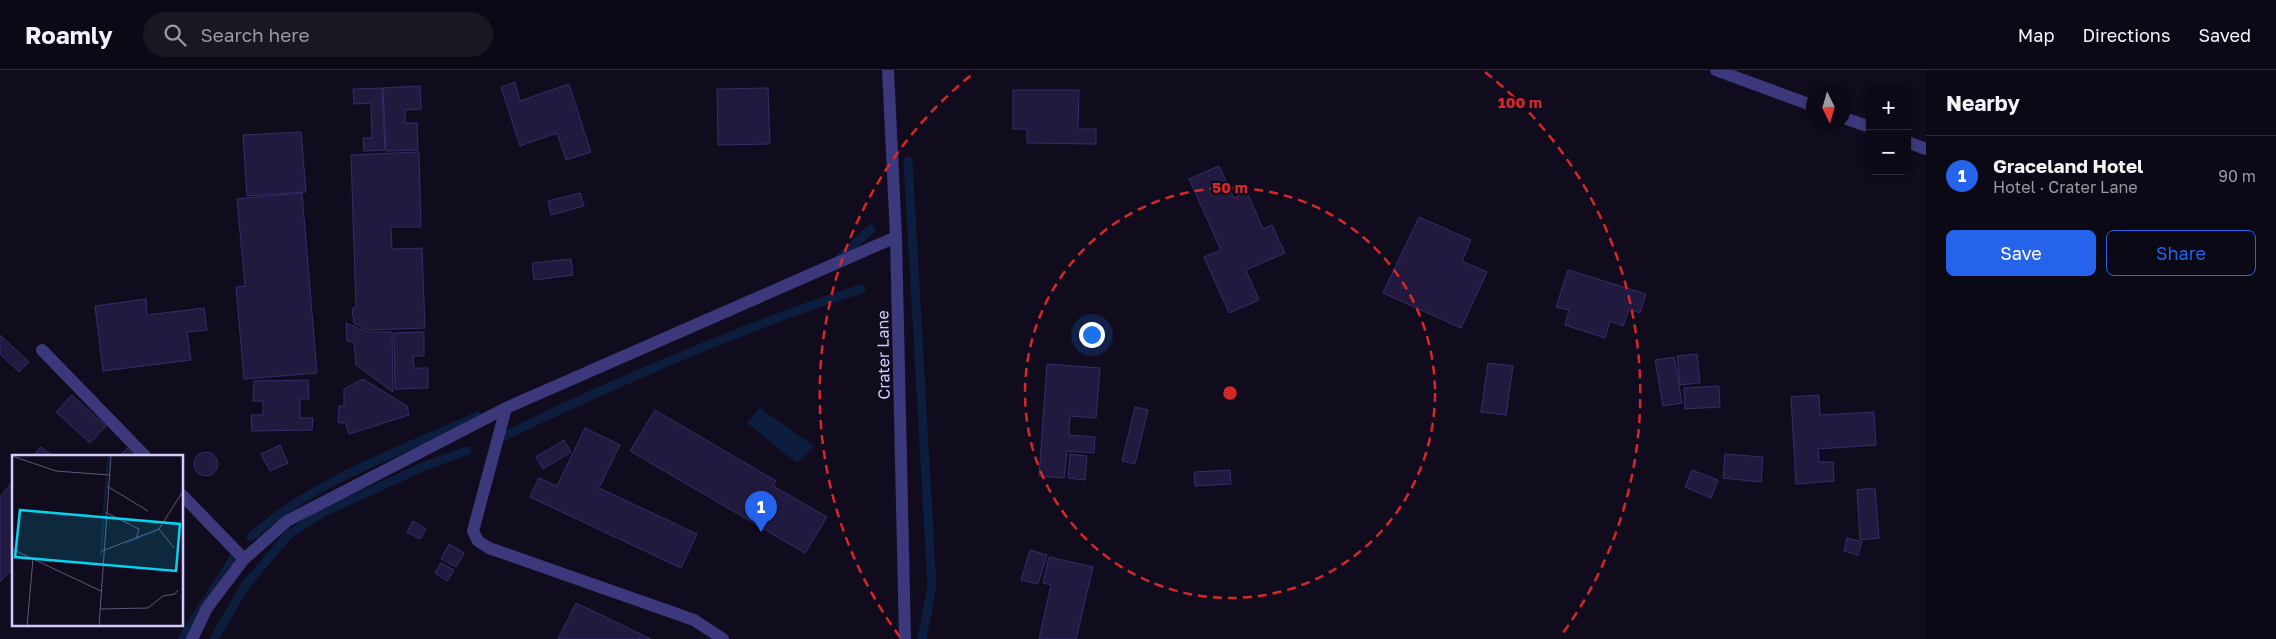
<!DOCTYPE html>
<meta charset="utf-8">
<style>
body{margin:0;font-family:"Golos Text",sans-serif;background:#1a1723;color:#f1f3f6}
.controls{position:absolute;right:15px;top:15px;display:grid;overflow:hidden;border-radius:8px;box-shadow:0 1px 4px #0004}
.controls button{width:45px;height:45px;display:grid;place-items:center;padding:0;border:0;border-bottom:1px solid #2c2a35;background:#0c0916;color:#f1f3f6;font:25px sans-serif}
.compass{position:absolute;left:1806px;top:15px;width:45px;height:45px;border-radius:50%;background:#0c0916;box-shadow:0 1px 4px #0004;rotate:175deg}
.you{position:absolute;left:1091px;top:264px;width:18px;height:18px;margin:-12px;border:4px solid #fff;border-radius:50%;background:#1a73e8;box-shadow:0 0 0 8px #1a73e833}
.badge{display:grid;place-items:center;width:32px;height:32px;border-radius:50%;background:#2563eb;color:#fff;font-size:16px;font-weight:700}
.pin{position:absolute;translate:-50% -41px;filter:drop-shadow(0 1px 2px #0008)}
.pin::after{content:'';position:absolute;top:26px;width:18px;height:15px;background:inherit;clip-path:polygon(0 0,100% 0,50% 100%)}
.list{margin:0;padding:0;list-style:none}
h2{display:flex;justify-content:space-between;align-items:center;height:65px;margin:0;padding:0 20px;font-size:21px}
h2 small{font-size:16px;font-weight:400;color:#9a9aa1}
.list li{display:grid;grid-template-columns:32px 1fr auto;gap:15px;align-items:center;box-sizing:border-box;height:80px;padding:0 20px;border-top:1px solid #2c2a35}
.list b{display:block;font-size:19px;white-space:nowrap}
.list p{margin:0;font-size:16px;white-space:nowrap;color:#9a9aa1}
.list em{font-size:16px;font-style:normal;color:#9a9aa1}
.actions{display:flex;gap:10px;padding:15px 20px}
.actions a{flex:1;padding:11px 0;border:1px solid #2563eb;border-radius:8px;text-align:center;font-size:18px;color:#2563eb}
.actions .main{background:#2563eb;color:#fff}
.icon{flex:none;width:28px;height:28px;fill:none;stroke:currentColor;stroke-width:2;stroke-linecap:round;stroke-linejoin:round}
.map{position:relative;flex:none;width:1926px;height:569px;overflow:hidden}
header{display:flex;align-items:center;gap:30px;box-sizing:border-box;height:70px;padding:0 25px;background:#0c0916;border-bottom:1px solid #2c2a35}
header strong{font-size:24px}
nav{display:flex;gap:28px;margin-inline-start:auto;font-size:18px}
.search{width:350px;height:45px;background:#1a1723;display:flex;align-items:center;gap:12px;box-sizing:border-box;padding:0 18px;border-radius:28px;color:#9a9aa1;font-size:19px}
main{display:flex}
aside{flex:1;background:#0c0916}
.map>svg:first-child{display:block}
.water{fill:#0c1d3e}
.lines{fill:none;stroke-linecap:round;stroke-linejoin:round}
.stream{stroke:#0c1d3e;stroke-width:9}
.building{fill:#21193e;stroke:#392b6a}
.service{stroke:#3c387c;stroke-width:12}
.minor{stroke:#3c387c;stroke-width:12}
.ring{fill:none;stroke:#d62828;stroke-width:2.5;stroke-dasharray:9 6}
.labels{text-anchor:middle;stroke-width:4.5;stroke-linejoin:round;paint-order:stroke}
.street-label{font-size:16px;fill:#d2cbfe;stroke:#100c1e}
.inset-river{fill:none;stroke:#0c1d3e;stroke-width:2.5}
.inset-road{fill:none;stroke:#5e5878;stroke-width:1}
.view{fill:#05d3ef;fill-opacity:0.15;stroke:#05d3ef;stroke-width:2.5}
.inset-edge{fill:none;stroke:#d2cbfe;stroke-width:2.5}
.centre{fill:#d62828;stroke:#100c1e;stroke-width:2.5}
.ring-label{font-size:15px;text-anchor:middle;font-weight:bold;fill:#d62828;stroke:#100c1e;stroke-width:4.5;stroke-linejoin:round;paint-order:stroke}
</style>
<header>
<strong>Roamly</strong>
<div class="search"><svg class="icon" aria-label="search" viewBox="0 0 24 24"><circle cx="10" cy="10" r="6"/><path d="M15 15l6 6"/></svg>Search here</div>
<nav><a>Map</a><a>Directions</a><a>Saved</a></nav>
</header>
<main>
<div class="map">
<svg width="1926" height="569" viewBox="0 0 1926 569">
<rect width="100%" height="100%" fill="#100c1e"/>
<!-- water -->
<path class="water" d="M 760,338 L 814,376 L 797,393 L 747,353 Z"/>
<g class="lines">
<!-- stream -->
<g class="stream">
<path d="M 908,91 L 932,516 L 922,569"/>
<path d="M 842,186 L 871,159"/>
<path d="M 505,366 C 560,338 616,314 672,290 C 734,264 797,239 861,219"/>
<path d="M 251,467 C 315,410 401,381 478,346"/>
<path d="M 182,569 L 235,486"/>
<path d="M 214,569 L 245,516 L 288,465 L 324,442 L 427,395 L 467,381"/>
</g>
</g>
<!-- building -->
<g class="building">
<path d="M 515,12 L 520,31 L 569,14 L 591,82 L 566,90 L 557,63 L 520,76 L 501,17 Z"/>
<path d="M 420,16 L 421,39 L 405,40 L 405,53 L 417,53 L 418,80 L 386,81 L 383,18 Z"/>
<path d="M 382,18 L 385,80 L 364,81 L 363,68 L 372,68 L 371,33 L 354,34 L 353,19 Z"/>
<path d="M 768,18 L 770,74 L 718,75 L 717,19 Z"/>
<path d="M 1013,20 L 1079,20 L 1078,59 L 1096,59 L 1096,74 L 1027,73 L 1027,59 L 1013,59 Z"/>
<path d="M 301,62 L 306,122 L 247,126 L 243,65 Z"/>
<path d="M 419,82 L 421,157 L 391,157 L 392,179 L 422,178 L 425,258 L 368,260 L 354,253 L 352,239 L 356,237 L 351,85 Z"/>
<path d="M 1219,96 L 1234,128 L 1247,122 L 1263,159 L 1272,155 L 1285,183 L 1246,200 L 1259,230 L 1229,243 L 1204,187 L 1221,180 L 1189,109 Z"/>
<path d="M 302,123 L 317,303 L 244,309 L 236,217 L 245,216 L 237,129 Z"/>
<path d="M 580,123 L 584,136 L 551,145 L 548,131 Z"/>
<path d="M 1419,147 L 1471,170 L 1462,191 L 1487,202 L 1461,258 L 1383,223 Z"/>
<path d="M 571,189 L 573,205 L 534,210 L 532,193 Z"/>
<path d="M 1568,200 L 1646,224 L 1640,243 L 1629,239 L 1623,256 L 1610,251 L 1605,268 L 1565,255 L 1569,240 L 1556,237 Z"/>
<path d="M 146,229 L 147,245 L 204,238 L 207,260 L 187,262 L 191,290 L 103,301 L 95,236 Z"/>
<path d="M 346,253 L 368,262 L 392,262 L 393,322 L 356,295 L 354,272 L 347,271 Z"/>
<path d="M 424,262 L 424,286 L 413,286 L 414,298 L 428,298 L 428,318 L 395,319 L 394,263 Z"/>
<path d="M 0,265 L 29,292 L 19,302 L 0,284 Z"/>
<path d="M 1697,284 L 1700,313 L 1680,315 L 1677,286 Z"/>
<path d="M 1674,287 L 1682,333 L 1663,336 L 1655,290 Z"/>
<path d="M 1488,293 L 1513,296 L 1506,345 L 1481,342 Z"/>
<path d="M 1047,294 L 1100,298 L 1096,348 L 1070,346 L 1069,365 L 1095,367 L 1094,383 L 1067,381 L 1064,408 L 1039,406 Z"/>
<path d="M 363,309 L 407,336 L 409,345 L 349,364 L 346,354 L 338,352 L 339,336 L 344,336 L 344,319 Z"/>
<path d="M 308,310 L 309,329 L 300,329 L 300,348 L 313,348 L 312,360 L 252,361 L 251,345 L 263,345 L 263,331 L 253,331 L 254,311 Z"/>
<path d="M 1719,316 L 1720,337 L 1685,339 L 1684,318 Z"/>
<path d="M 72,325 L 106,356 L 90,373 L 56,342 Z"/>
<path d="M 1819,325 L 1820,345 L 1874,342 L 1876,375 L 1818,379 L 1819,392 L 1833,392 L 1834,411 L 1796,414 L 1791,327 Z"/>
<path d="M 1135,337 L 1148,340 L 1135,394 L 1122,391 Z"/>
<path d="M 655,340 L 776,411 L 773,416 L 827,447 L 805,483 L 630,381 Z"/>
<path d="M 585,358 L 620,375 L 599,418 L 697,464 L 681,498 L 530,427 L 539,408 L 557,416 Z"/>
<path d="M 564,370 L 571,382 L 543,399 L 536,387 Z"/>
<path d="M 280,375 L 288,393 L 270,401 L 261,384 Z"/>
<path d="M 41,377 L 53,386 L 33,386 Z"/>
<path d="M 129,377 L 138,386 L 119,386 Z"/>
<circle cx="206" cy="394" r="12"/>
<path d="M 1070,384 L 1087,386 L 1085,410 L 1068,408 Z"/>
<path d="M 1725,384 L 1763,387 L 1761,412 L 1723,408 Z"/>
<path d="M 1230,400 L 1231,414 L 1195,416 L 1194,402 Z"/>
<path d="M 1692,400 L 1718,410 L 1711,428 L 1685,417 Z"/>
<path d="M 14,410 L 14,497 L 0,512 L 0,427 Z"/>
<path d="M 1875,418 L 1879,468 L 1860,470 L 1857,420 Z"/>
<path d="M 413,451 L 426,459 L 420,469 L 407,462 Z"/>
<path d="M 1847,468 L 1862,472 L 1858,485 L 1844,481 Z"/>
<path d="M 449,474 L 464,483 L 456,497 L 441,489 Z"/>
<path d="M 1030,480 L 1047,485 L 1038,514 L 1021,510 Z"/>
<path d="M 1049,487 L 1093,497 L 1076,569 L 1039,569 L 1051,515 L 1043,513 Z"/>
<path d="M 441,493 L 454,500 L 447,511 L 435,503 Z"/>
<path d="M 576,533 L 651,569 L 558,569 Z"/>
</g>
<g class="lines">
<!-- service -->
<path class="service" d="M 506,338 L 473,461 L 478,471 L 489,478 L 694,550 L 723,569"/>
<!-- minor -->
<g class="minor">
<path d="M 888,0 L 896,167 L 905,569"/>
<path d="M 1716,0 L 1814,36"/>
<path d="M 1844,48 L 1870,57"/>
<path d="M 1907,72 L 1926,79"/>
<path d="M 42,280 L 145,386"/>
<path d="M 182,425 L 244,489"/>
<path d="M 192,569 L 207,538 L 244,489 L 287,451 L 506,338 L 896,167"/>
</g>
</g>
<!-- distance rings -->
<g class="ring">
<circle cx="1230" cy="323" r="205"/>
<path d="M900 567A410 410 0 0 1 975 2M1485 2A410 410 0 0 1 1560 567"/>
</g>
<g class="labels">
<!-- street labels -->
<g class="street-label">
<text transform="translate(883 285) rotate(-91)" y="6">Crater Lane</text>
</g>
</g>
<!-- overview -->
<g transform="translate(12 385)">
<rect width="171" height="171" fill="#100c1e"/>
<path class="inset-river" d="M 95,19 L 97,1M 92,56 L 95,23M 114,88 L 145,76M 89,102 L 92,58"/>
<path class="inset-road" d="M 0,1 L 44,16 L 97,20M 95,31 L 136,56M 93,57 L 127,74 L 124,84M 147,74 L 162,93M 0,94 L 89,136M 90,96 L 147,74 L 171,36M 88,154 L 136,153 L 151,141 L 163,139 L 166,135M 15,171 L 21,104M 87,171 L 99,1"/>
<path class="view" d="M 8,55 L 168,69 L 164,116 L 3,102 Z"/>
<rect width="171" height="171" class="inset-edge"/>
</g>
<circle cx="1230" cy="323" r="8" class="centre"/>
<g class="ring-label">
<text x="1520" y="38">100 m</text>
<text x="1230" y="123">50 m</text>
</g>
</svg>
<div class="controls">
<button>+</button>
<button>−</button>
</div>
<svg class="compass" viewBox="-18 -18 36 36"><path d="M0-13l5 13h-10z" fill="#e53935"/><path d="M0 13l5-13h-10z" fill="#9a9aa1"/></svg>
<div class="you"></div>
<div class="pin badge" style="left:761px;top:462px">1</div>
</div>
<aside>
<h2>Nearby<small></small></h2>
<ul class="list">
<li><span class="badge">1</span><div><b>Graceland Hotel</b><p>Hotel · Crater Lane</p></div><em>90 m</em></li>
</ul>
<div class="actions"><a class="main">Save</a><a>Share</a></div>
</aside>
</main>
